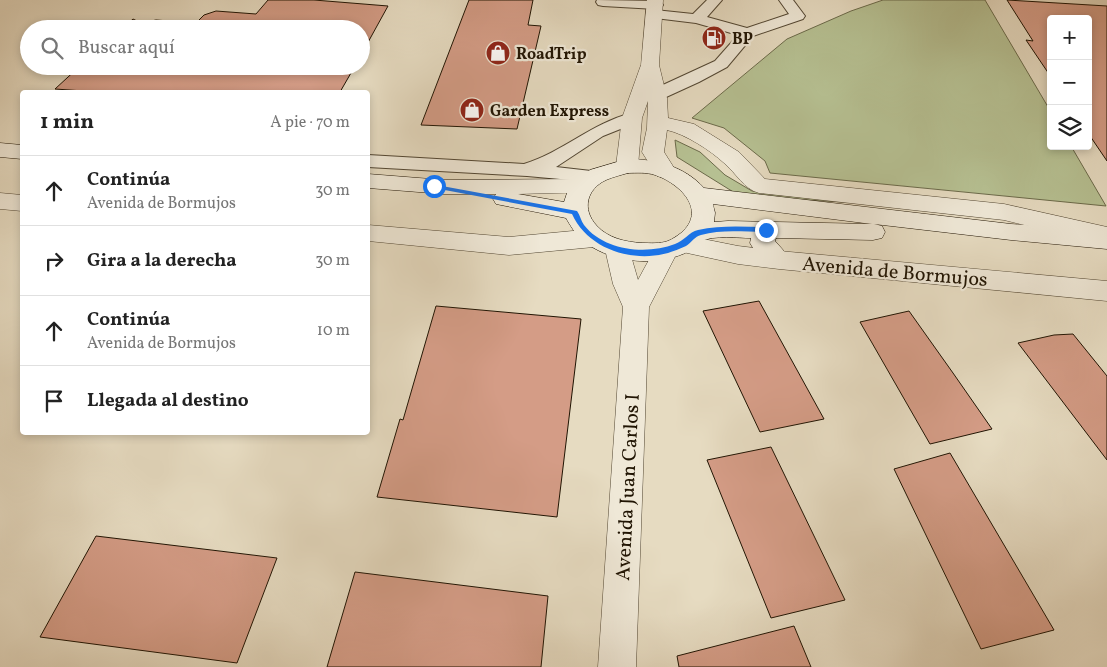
<!DOCTYPE html>
<html lang="es">
<meta charset="utf-8">
<style>
body{margin:0;font-family:Vollkorn,serif;background:#f6f6f6;color:#222}
.controls{position:absolute;right:15px;top:15px;display:grid;overflow:hidden;border-radius:5px;box-shadow:0 2px 8px #0003}
.controls button{width:45px;height:45px;display:grid;place-items:center;padding:0;border:0;border-bottom:1px solid #e0e0e0;background:#fff;color:#222;font:25px sans-serif}
.stop{position:absolute;width:15px;height:15px;margin:-11px;border:4px solid #1a73e8;border-radius:50%;background:#fff}
.stop.end{background:#1a73e8;border-color:#fff;box-shadow:0 1px 5px #0008}
.list{margin:0;padding:0;list-style:none}
h2{display:flex;justify-content:space-between;align-items:center;height:65px;margin:0;padding:0 20px;font-size:21px}
h2 small{font-size:16px;font-weight:400;color:#767676}
.list li{display:grid;grid-template-columns:32px 1fr auto;gap:15px;align-items:center;box-sizing:border-box;height:70px;padding:0 20px;border-top:1px solid #e0e0e0}
.list b{display:block;font-size:19px;white-space:nowrap}
.list p{margin:0;font-size:16px;white-space:nowrap;color:#767676}
.list em{font-size:16px;font-style:normal;color:#767676}
.icon{flex:none;width:28px;height:28px;fill:none;stroke:currentColor;stroke-width:2;stroke-linecap:round;stroke-linejoin:round}
.map{position:relative;flex:none;width:1107px;height:667px;overflow:hidden}
.search{position:absolute;background:#fff;box-shadow:0 2px 8px #0003;left:20px;top:20px;width:350px;height:55px;display:flex;align-items:center;gap:12px;box-sizing:border-box;padding:0 18px;border-radius:28px;color:#767676;font-size:19px}
.panel{position:absolute;background:#fff;box-shadow:0 2px 8px #0003;left:20px;top:90px;width:350px;height:345px;border-radius:5px}
.map>svg:first-child{display:block}
.green{fill:#b6c092;stroke:#6b6a4a}
.building{fill:#d49c86;stroke:#201403}
.lines{fill:none;stroke-linecap:round;stroke-linejoin:round}
.service-casing{stroke:#524632;stroke-width:2}
.minor-casing{stroke:#524632;stroke-width:1}
.secondary-casing{stroke:#201403;stroke-width:1}
.service{fill:#efe8d7;fill-rule:evenodd}
.minor{fill:#efe8d7;fill-rule:evenodd}
.secondary{fill:#efe8d7;fill-rule:evenodd}
.route{fill:#1a73e8}
.labels{text-anchor:middle;stroke-width:4.5;stroke-linejoin:round;paint-order:stroke}
.far-poi-label{font-size:16px;font-weight:bold;fill:#201403;stroke:#efe8d7;text-anchor:start}
.street-label{font-size:20px;fill:#201403;stroke:#efe8d7}
</style>
<div class="map">
<svg width="1107" height="667" viewBox="0 0 1107 667">
<rect width="100%" height="100%" fill="#e6dbc1"/>
<filter id="stains"><feTurbulence type="fractalNoise" baseFrequency=".004" numOctaves="4"/><feColorMatrix values="0 0 0 0 .2 0 0 0 0 .09 0 0 0 0 .02 0 0 0 .5 -.17"/></filter>
<radialGradient id="worn" r=".72"><stop offset=".6" stop-color="#630" stop-opacity="0"/><stop offset="1" stop-color="#630" stop-opacity=".3"/></radialGradient>
<!-- green -->
<g class="green">
<path d="M 883,0 L 985,0 L 1051,112 L 1051,146 L 1071,146 L 1106,206 L 770,173 L 765,161 L 724,128 L 692,118 L 787,39 L 851,11 Z"/>
<path d="M 675,140 L 700,152 L 725,175 L 752,191 L 878,204 L 786,199 L 735,193 L 677,157 Z"/>
</g>
<!-- building -->
<g class="building">
<path d="M 268,0 L 314,0 L 388,6 L 361,55 L 361,29 L 122,29 L 133,19 L 141,23 L 156,20 L 196,23 L 204,15 L 216,11 L 256,14 Z"/>
<path d="M 469,0 L 533,0 L 528,25 L 541,26 L 517,129 L 421,125 Z"/>
<path d="M 1007,0 L 1107,6 L 1107,161 L 1088,133 L 1088,19 L 1051,19 L 1051,77 L 1026,40 L 1033,41 Z"/>
<path d="M 80,66 L 355,66 L 340,92 L 98,92 L 55,89 Z"/>
<path d="M 759,301 L 786,350 L 824,419 L 760,432 L 703,311 Z"/>
<path d="M 436,306 L 581,319 L 557,517 L 377,497 L 400,419 L 403,420 Z"/>
<path d="M 909,311 L 953,373 L 992,429 L 930,444 L 860,322 Z"/>
<path d="M 1073,334 L 1107,376 L 1107,460 L 1018,343 L 1054,335 Z"/>
<path d="M 771,447 L 845,600 L 771,618 L 707,460 Z"/>
<path d="M 950,453 L 1054,630 L 981,649 L 894,469 Z"/>
<path d="M 96,536 L 277,558 L 237,663 L 40,637 Z"/>
<path d="M 355,572 L 548,596 L 541,667 L 327,667 Z"/>
<path d="M 794,626 L 811,667 L 679,667 L 677,656 Z"/>
</g>
<g class="lines">
<defs>
<g id="service">
<path d="M 597,0 L 656,1 L 661,2 L 663,5 L 661,8 L 656,9 L 603,6 L 598,5 L 596,2 Z"/>
<path d="M 707,0 L 722,0 L 707,17 L 747,28 L 789,14 L 779,0 L 793,0 L 805,16 L 803,19 L 753,36 L 727,67 L 699,82 L 664,98 L 652,98 L 650,94 L 652,90 L 715,61 L 738,35 L 696,23 L 655,18 L 650,17 L 648,14 L 650,11 L 655,10 L 693,14 Z"/>
<path d="M 632,113 L 638,114 L 641,118 L 638,122 L 603,136 L 556,167 L 600,172 L 603,176 L 600,180 L 593,182 L 527,176 L 368,167 L 368,155 L 524,164 C 563,152 592,123 632,113 Z"/>
</g>
<g id="minor">
<path d="M 647,0 L 663,0 L 659,65 L 667,98 L 668,118 L 694,124 L 739,152 L 765,179 L 1004,204 L 1107,227 L 1107,245 L 1004,220 L 759,193 C 744,189 736,173 724,163 C 710,150 685,134 667,130 L 664,152 L 676,171 L 673,176 L 665,178 L 657,176 L 642,152 L 647,128 L 648,101 L 642,118 L 638,166 L 635,171 L 627,173 L 619,171 L 616,166 L 622,118 L 641,65 Z"/>
<path d="M 0,193 L 22,195 L 22,211 L 0,209 Z"/>
<path d="M 368,225 L 509,237 L 594,229 L 603,232 L 606,238 L 603,244 L 594,247 L 509,255 L 368,241 Z"/>
<path d="M 683,235 L 738,246 L 779,251 L 1107,281 L 1107,301 L 779,269 L 738,264 L 678,251 L 649,307 L 636,667 L 598,667 L 623,307 L 613,284 L 605,249 L 608,243 L 617,240 L 626,243 L 629,249 L 638,280 L 657,245 L 666,242 L 671,244 L 674,238 Z"/>
</g>
<g id="secondary">
<path d="M 0,143 L 22,145 L 22,159 L 0,157 Z"/>
<path d="M 627,159 C 656,159 684,166 704,188 L 1011,224 L 1107,231 L 1107,249 L 1011,240 L 874,224 L 882,226 L 885,232 L 882,238 L 873,240 L 776,238 L 775,241 L 792,260 L 788,266 C 771,272 758,257 750,243 L 751,238 C 739,238 713,235 702,241 C 695,245 691,251 683,254 C 651,267 609,262 582,240 C 576,235 570,225 566,218 L 496,204 L 493,199 L 496,194 L 444,194 L 368,188 L 368,174 L 444,180 L 578,179 L 590,170 ZM 628,173 C 637,173 646,172 655,175 C 679,183 708,210 681,233 C 677,236 673,239 668,241 C 660,244 650,243 642,243 C 625,242 608,238 597,226 C 581,209 587,189 606,180 C 613,177 621,175 628,173 ZM 567,193 L 564,202 L 518,194 ZM 713,204 L 872,224 L 728,221 L 714,222 L 715,213 Z"/>
</g>
</defs>
<!-- service casing -->
<use href="#service" class="service-casing"/>
<!-- minor casing -->
<use href="#minor" class="minor-casing"/>
<!-- secondary casing -->
<use href="#secondary" class="secondary-casing"/>
<!-- service -->
<use href="#service" class="service"/>
<!-- minor -->
<use href="#minor" class="minor"/>
<!-- secondary -->
<use href="#secondary" class="secondary"/>
</g>
<!-- route -->
<path class="route" d="M 431,184 L 577,211 C 580,215 581,221 584,225 C 604,251 647,255 675,244 C 684,241 689,232 698,230 C 720,225 744,227 766,227 L 770,230 L 766,232 C 745,232 721,229 701,235 C 695,236 691,243 686,246 C 680,249 673,251 668,253 C 632,263 588,249 572,214 L 434,188 L 431,188 Z"/>
<!-- icons -->
<defs>
<symbol id="fuel-disc" viewBox="-11 -11 22 22"><circle r="9.5" fill="#8f2418" stroke="#efe8d7"/><path d="M-5.5-6h7V0h2V4h1.3V-2.5L3-4.5l.8-.8L6-3V5H2.5V1h-1V6h-7ZM-4.2-4.7v3.2H.2V-4.7Z" fill="#fff"/></symbol>
<symbol id="shop-disc" viewBox="-11 -11 22 22"><circle r="9.5" fill="#8f2418" stroke="#efe8d7"/><path d="M-5-2.5h2.3a2.7 3.5 0 0 1 5.4 0H5L5.5 6h-11ZM-1.5-2.5h3a1.5 2.3 0 0 0-3 0Z" fill="#fff"/></symbol>
</defs>
<g fill-rule="evenodd">
<use href="#fuel-disc" x="700" y="24" width="28" height="28"/>
<use href="#shop-disc" x="484" y="39" width="28" height="28"/>
<use href="#shop-disc" x="458" y="96" width="28" height="28"/>
</g>
<g class="labels">
<!-- far-poi labels -->
<g class="far-poi-label">
<text x="732" y="44">BP</text>
<text x="516" y="59">RoadTrip</text>
<text x="490" y="116">Garden Express</text>
</g>
<!-- street labels -->
<g class="street-label">
<text transform="translate(895 271) rotate(5)" y="7">Avenida de Bormujos</text>
<text transform="translate(627 487) rotate(-87)" y="7">Avenida Juan Carlos I</text>
</g>
</g>
<rect width="100%" height="100%" filter="url(#stains)"/>
<rect width="100%" height="100%" fill="url(#worn)"/>
</svg>
<div class="controls">
<button>+</button>
<button>−</button>
<button><svg class="icon" aria-label="layers" viewBox="0 0 24 24"><path d="M12 4l9 5-9 5-9-5zM3 14l9 5 9-5"/></svg></button>
</div>
<div class="stop" style="left:434px;top:186px"></div>
<div class="stop end" style="left:766px;top:230px"></div>
<div class="search"><svg class="icon" aria-label="search" viewBox="0 0 24 24"><circle cx="10" cy="10" r="6"/><path d="M15 15l6 6"/></svg>Buscar aquí</div>
<section class="panel">
<h2>1 min<small>A pie · 70 m</small></h2>
<ul class="list">
<li><svg class="icon" aria-label="ahead" viewBox="0 0 24 24"><path d="M12 20V5M6 11l6-6 6 6"/></svg><div><b>Continúa</b><p>Avenida de Bormujos</p></div><em>30 m</em></li>
<li><svg class="icon" aria-label="right" viewBox="0 0 24 24"><path d="M7 20v-9h11M14 6l5 5-5 5"/></svg><div><b>Gira a la derecha</b></div><em>30 m</em></li>
<li><svg class="icon" aria-label="ahead" viewBox="0 0 24 24"><path d="M12 20V5M6 11l6-6 6 6"/></svg><div><b>Continúa</b><p>Avenida de Bormujos</p></div><em>10 m</em></li>
<li><svg class="icon" aria-label="arrive" viewBox="0 0 24 24"><path d="M6 21V4h12l-3 4 3 4H6"/></svg><div><b>Llegada al destino</b></div></li>
</ul>
</section>
</div>
